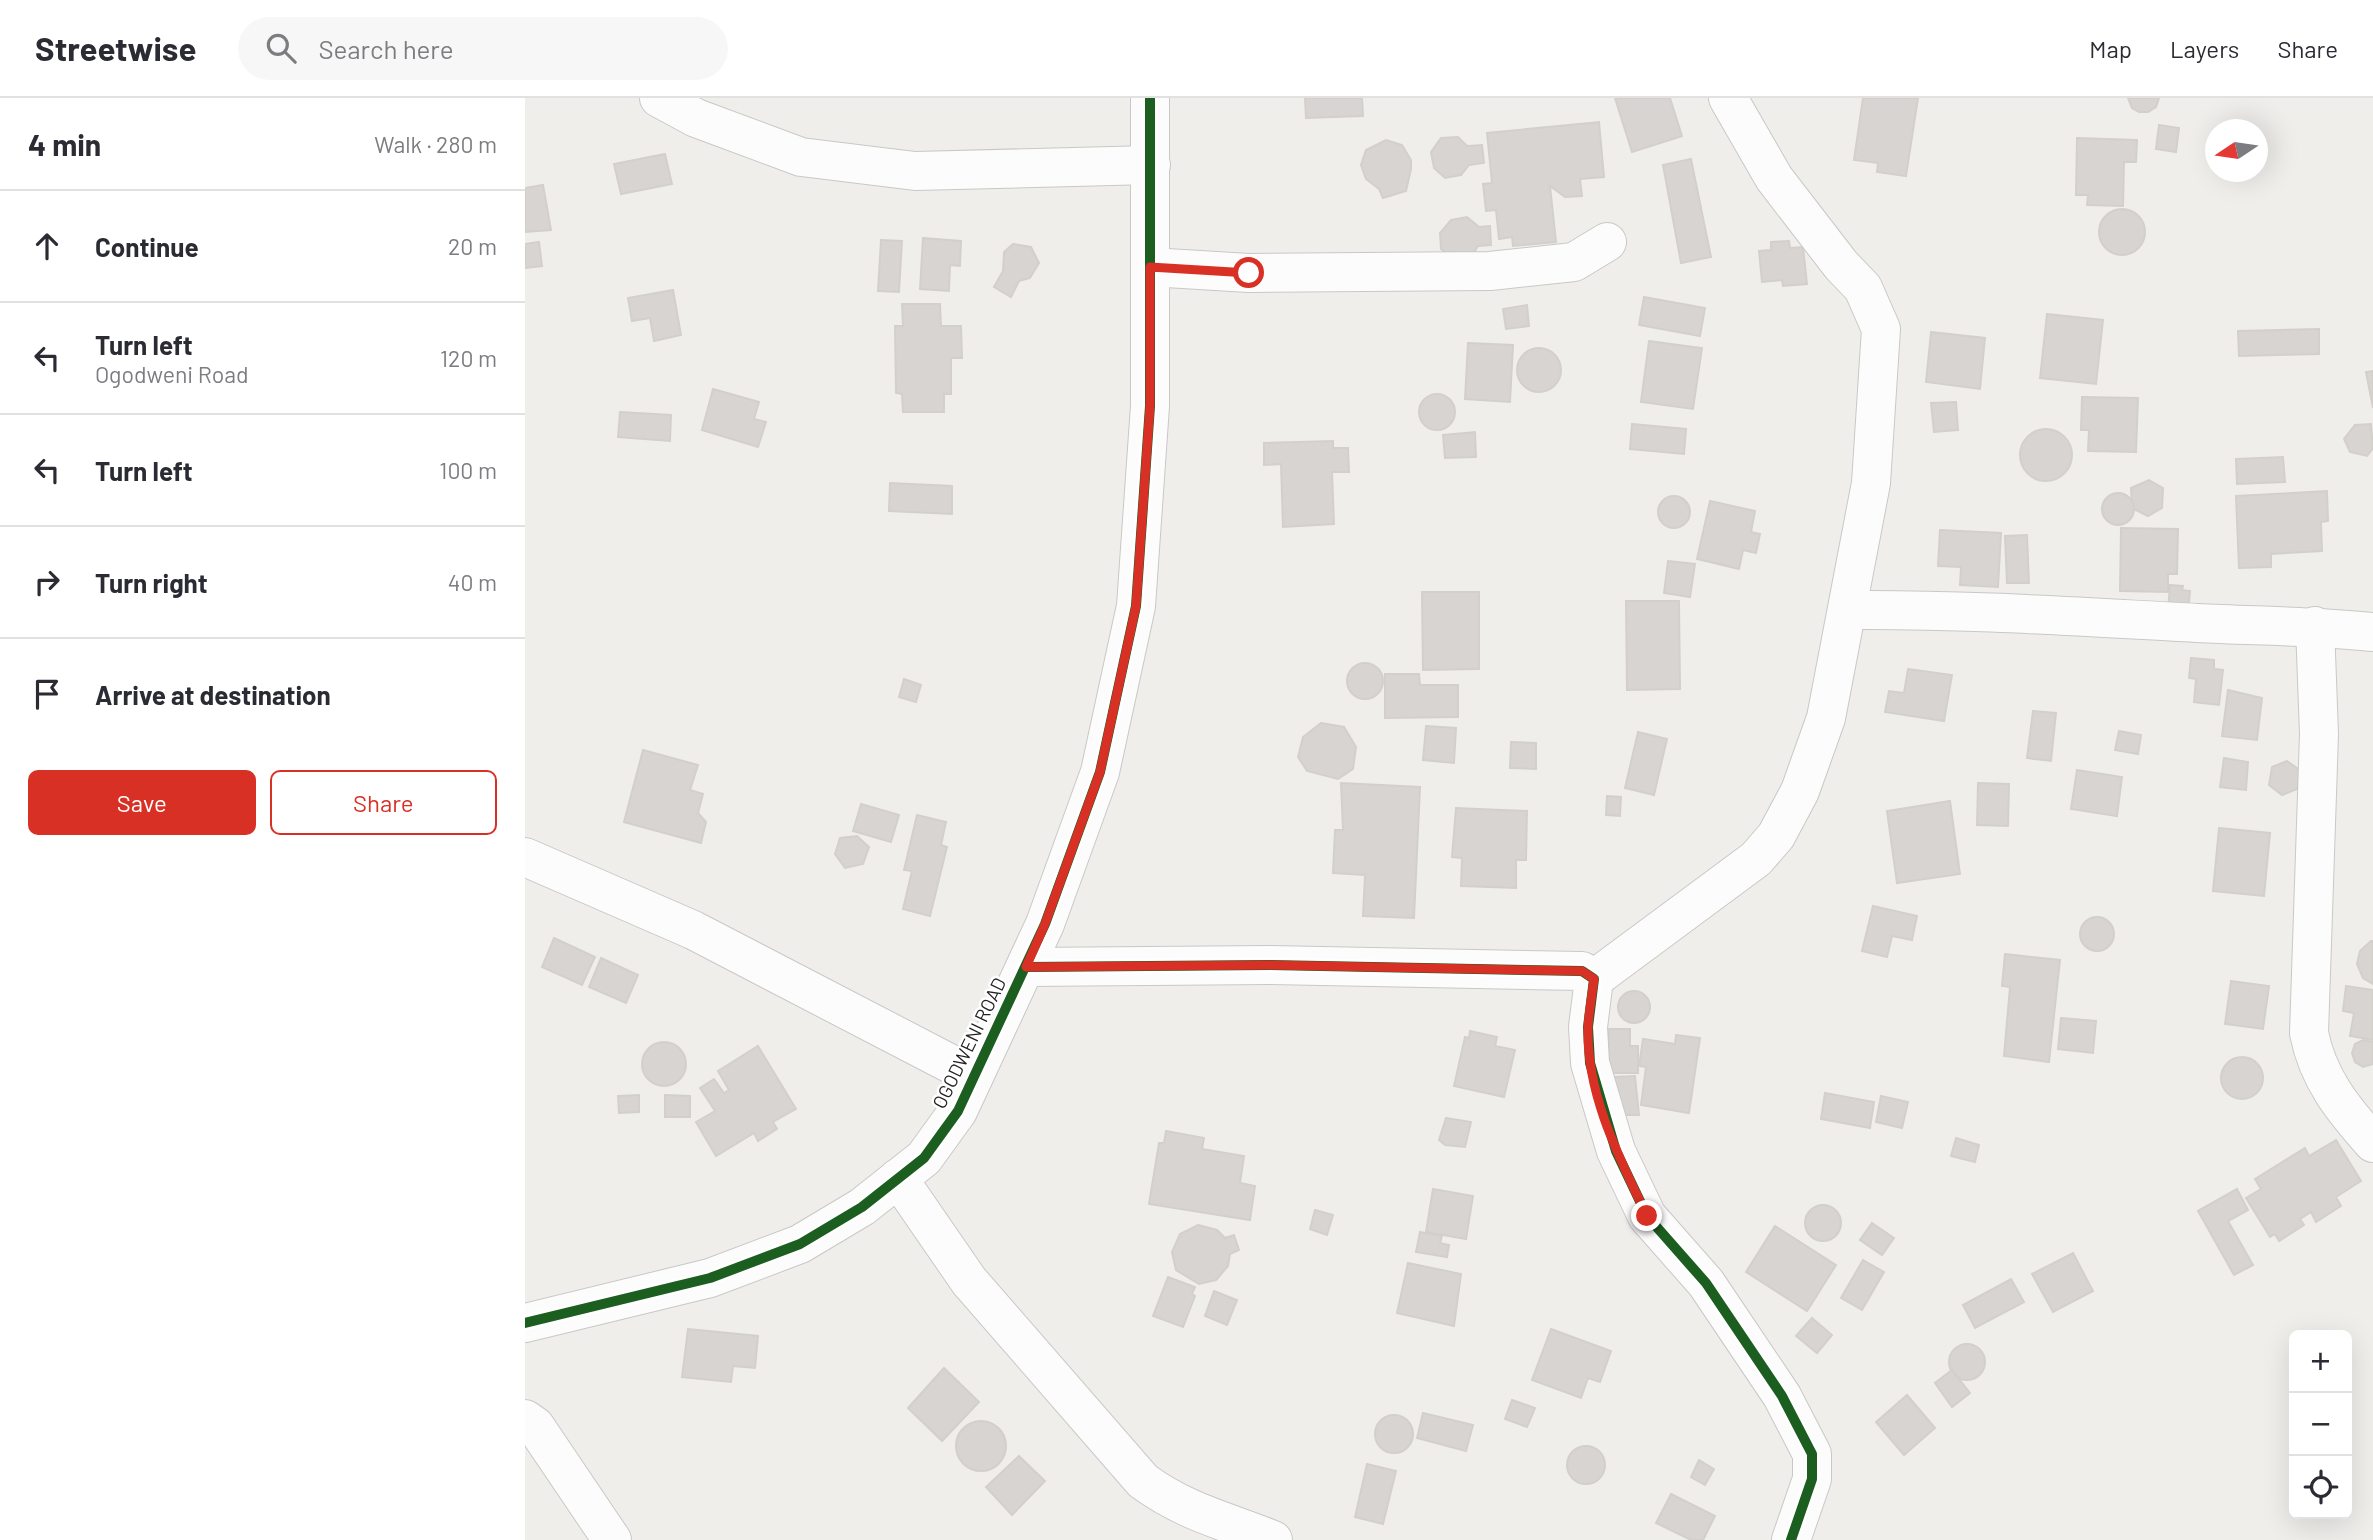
<!DOCTYPE html>
<meta charset="utf-8">
<style>
body{margin:0;font-family:Barlow,sans-serif;background:#f7f7f7;color:#2b2b33}
.controls{position:absolute;right:21px;bottom:21px;display:grid;overflow:hidden;border-radius:10px;box-shadow:0 7px 28px #0002}
.controls button{width:63px;height:63px;display:grid;place-items:center;padding:0;border:0;border-bottom:2px solid #e1e1e2;background:#fff;color:#2b2b33;font:35px sans-serif}
.compass{position:absolute;left:1680px;top:21px;width:63px;height:63px;border-radius:50%;background:#fff;box-shadow:0 7px 28px #0002;rotate:257deg}
.stop{position:absolute;width:21px;height:21px;margin:-16px;border:5px solid #d93025;border-radius:50%;background:#fff}
.stop.end{background:#d93025;border-color:#fff;box-shadow:0 2px 7px #0008}
.list{margin:0;padding:0;list-style:none}
h2{display:flex;justify-content:space-between;align-items:center;height:91px;margin:0;padding:0 28px;font-size:30px}
h2 small{font-size:23px;font-weight:400;color:#7c7c81}
.list li{display:grid;grid-template-columns:46px 1fr auto;gap:21px;align-items:center;box-sizing:border-box;height:112px;padding:0 28px;border-top:2px solid #e1e1e2}
.list b{display:block;font-size:26px;white-space:nowrap}
.list p{margin:0;font-size:23px;white-space:nowrap;color:#7c7c81}
.list em{font-size:23px;font-style:normal;color:#7c7c81}
.actions{display:flex;gap:14px;padding:21px 28px}
.actions a{flex:1;padding:16px 0;border:2px solid #d93025;border-radius:10px;text-align:center;font-size:24px;color:#d93025}
.actions .main{background:#d93025;color:#fff}
.icon{flex:none;width:38px;height:38px;fill:none;stroke:currentColor;stroke-width:2;stroke-linecap:round;stroke-linejoin:round}
.map{position:relative;flex:none;width:1848px;height:1442px;overflow:hidden}
header{display:flex;align-items:center;gap:42px;box-sizing:border-box;height:98px;padding:0 35px;background:#fff;border-bottom:2px solid #e1e1e2}
header strong{font-size:33px}
nav{display:flex;gap:38px;margin-inline-start:auto;font-size:24px}
.search{width:490px;height:63px;background:#f7f7f7;display:flex;align-items:center;gap:18px;box-sizing:border-box;padding:0 24px;border-radius:38px;color:#7c7c81;font-size:26px}
main{display:flex}
aside{flex:1;background:#fff}
.map>svg:first-child{display:block}
.building{fill:#d7d4d2;stroke:#d3d0cc;stroke-width:2}
.lines{fill:none;stroke-linecap:round;stroke-linejoin:round}
.minor-casing{stroke:#c9c8c7;stroke-width:40}
.tertiary-casing{stroke:#c9c8c7;stroke-width:40}
.minor{stroke:#fdfcfc;stroke-width:38}
.tertiary{stroke:#fdfcfc;stroke-width:38}
.cycleway-casing{stroke:#fff;stroke-width:15}
.cycleway{stroke:#1b5e20;stroke-width:10}
.route{stroke:#d93025;stroke-width:9}
.labels{text-anchor:middle;stroke-width:5;stroke-linejoin:round;paint-order:stroke}
.street-label{font-size:19px;fill:#222;stroke:#fff}
</style>
<header>
<strong>Streetwise</strong>
<div class="search"><svg class="icon" aria-label="search" viewBox="0 0 24 24"><circle cx="10" cy="10" r="6"/><path d="M15 15l6 6"/></svg>Search here</div>
<nav><a>Map</a><a>Layers</a><a>Share</a></nav>
</header>
<main>
<aside>
<h2>4 min<small>Walk · 280 m</small></h2>
<ul class="list">
<li><svg class="icon" aria-label="ahead" viewBox="0 0 24 24"><path d="M12 20V5M6 11l6-6 6 6"/></svg><div><b>Continue</b></div><em>20 m</em></li>
<li><svg class="icon" aria-label="left" viewBox="0 0 24 24"><path d="M17 20v-9H6M10 6l-5 5 5 5"/></svg><div><b>Turn left</b><p>Ogodweni Road</p></div><em>120 m</em></li>
<li><svg class="icon" aria-label="left" viewBox="0 0 24 24"><path d="M17 20v-9H6M10 6l-5 5 5 5"/></svg><div><b>Turn left</b></div><em>100 m</em></li>
<li><svg class="icon" aria-label="right" viewBox="0 0 24 24"><path d="M7 20v-9h11M14 6l5 5-5 5"/></svg><div><b>Turn right</b></div><em>40 m</em></li>
<li><svg class="icon" aria-label="arrive" viewBox="0 0 24 24"><path d="M6 21V4h12l-3 4 3 4H6"/></svg><div><b>Arrive at destination</b></div></li>
</ul>
<div class="actions"><a class="main">Save</a><a>Share</a></div>
</aside>
<div class="map">
<svg width="1848" height="1442" viewBox="0 0 1848 1442">
<rect width="100%" height="100%" fill="#f0eeeb"/>
<!-- building -->
<g class="building">
<path d="M 780,0 L 837,0 L 838,18 L 781,20 Z"/>
<path d="M 1090,0 L 1145,0 L 1157,38 L 1107,54 Z"/>
<path d="M 1338,0 L 1393,0 L 1381,78 L 1352,74 L 1353,65 L 1329,62 Z"/>
<path d="M 1603,0 L 1634,0 L 1631,9 L 1623,14 L 1614,14 L 1607,10 Z"/>
<path d="M 1074,24 L 1079,79 L 1055,81 L 1057,98 L 1040,99 L 1025,88 L 1031,144 L 988,148 L 987,139 L 974,141 L 971,112 L 961,113 L 958,86 L 967,85 L 962,35 Z"/>
<path d="M 1634,27 L 1654,30 L 1651,54 L 1631,51 Z"/>
<path d="M 933,39 L 942,48 L 957,47 L 959,65 L 944,67 L 936,77 L 920,80 L 909,70 L 906,54 L 916,40 Z"/>
<path d="M 1552,40 L 1612,42 L 1611,64 L 1599,64 L 1598,108 L 1562,107 L 1563,97 L 1551,97 Z"/>
<path d="M 861,42 L 877,47 L 886,62 L 886,71 L 881,93 L 858,100 L 854,91 L 841,81 L 836,67 L 841,52 Z"/>
<path d="M 140,56 L 147,86 L 96,96 L 89,66 Z"/>
<path d="M 1166,61 L 1186,159 L 1156,165 L 1138,67 Z"/>
<path d="M 18,87 L 26,132 L 0,134 L 0,90 Z"/>
<circle cx="1597" cy="134" r="23"/>
<path d="M 942,119 L 954,129 L 965,128 L 966,147 L 953,148 L 946,159 L 929,160 L 916,151 L 915,135 L 926,122 Z"/>
<path d="M 398,140 L 436,143 L 435,168 L 425,167 L 424,193 L 395,191 Z"/>
<path d="M 356,142 L 377,143 L 374,194 L 353,193 Z"/>
<path d="M 1264,143 L 1265,150 L 1278,149 L 1282,186 L 1258,188 L 1257,182 L 1237,184 L 1234,153 L 1246,152 L 1246,144 Z"/>
<path d="M 14,144 L 17,168 L 0,170 L 0,146 Z"/>
<path d="M 488,146 L 506,149 L 514,165 L 505,180 L 494,183 L 486,199 L 469,189 L 478,173 L 479,154 Z"/>
<path d="M 148,192 L 156,237 L 129,243 L 125,220 L 107,223 L 103,200 Z"/>
<path d="M 1119,199 L 1180,210 L 1175,238 L 1114,227 Z"/>
<path d="M 377,206 L 415,206 L 416,228 L 436,228 L 437,260 L 426,260 L 426,296 L 419,296 L 419,314 L 378,314 L 377,296 L 371,295 L 370,228 L 378,228 Z"/>
<path d="M 1002,207 L 1004,228 L 981,231 L 978,211 Z"/>
<path d="M 1522,216 L 1578,222 L 1571,286 L 1515,280 Z"/>
<path d="M 1794,231 L 1794,256 L 1714,258 L 1713,233 Z"/>
<path d="M 1406,234 L 1460,240 L 1455,291 L 1401,284 Z"/>
<path d="M 1124,243 L 1177,250 L 1168,311 L 1116,304 Z"/>
<path d="M 943,245 L 988,247 L 985,304 L 940,301 Z"/>
<circle cx="1014" cy="272" r="22"/>
<path d="M 1848,273 L 1848,310 L 1841,274 Z"/>
<path d="M 188,291 L 234,304 L 229,321 L 241,324 L 233,349 L 177,332 Z"/>
<circle cx="912" cy="314" r="18"/>
<path d="M 1557,299 L 1613,300 L 1611,354 L 1563,353 L 1564,332 L 1556,332 Z"/>
<path d="M 1431,304 L 1433,332 L 1409,334 L 1406,305 Z"/>
<path d="M 95,314 L 146,317 L 145,343 L 93,339 Z"/>
<path d="M 1107,326 L 1161,331 L 1159,356 L 1105,351 Z"/>
<path d="M 1846,326 L 1848,350 L 1842,358 L 1825,354 L 1819,341 L 1830,327 Z"/>
<circle cx="1521" cy="357" r="26"/>
<path d="M 950,334 L 951,359 L 920,360 L 918,337 Z"/>
<path d="M 808,343 L 808,350 L 823,350 L 824,374 L 807,374 L 809,426 L 758,429 L 756,366 L 739,367 L 739,345 Z"/>
<path d="M 1758,359 L 1760,384 L 1712,386 L 1711,361 Z"/>
<path d="M 1624,382 L 1638,390 L 1637,410 L 1623,418 L 1607,410 L 1606,390 Z"/>
<path d="M 365,385 L 427,388 L 427,416 L 364,413 Z"/>
<path d="M 1802,393 L 1803,423 L 1796,424 L 1797,453 L 1746,456 L 1746,469 L 1714,470 L 1711,398 Z"/>
<circle cx="1593" cy="411" r="16"/>
<circle cx="1149" cy="414" r="16"/>
<path d="M 1185,403 L 1230,413 L 1226,434 L 1235,436 L 1231,455 L 1218,452 L 1214,471 L 1172,461 Z"/>
<path d="M 1596,430 L 1653,431 L 1652,476 L 1643,476 L 1643,494 L 1595,493 Z"/>
<path d="M 1415,432 L 1476,435 L 1473,489 L 1435,487 L 1436,469 L 1413,468 Z"/>
<path d="M 1502,437 L 1504,485 L 1482,485 L 1480,438 Z"/>
<path d="M 1143,463 L 1170,466 L 1165,499 L 1139,495 Z"/>
<path d="M 1645,487 L 1658,488 L 1657,492 L 1665,493 L 1663,515 L 1643,513 Z"/>
<path d="M 897,494 L 954,494 L 954,571 L 898,572 Z"/>
<path d="M 1101,503 L 1154,503 L 1155,591 L 1102,592 Z"/>
<path d="M 1666,560 L 1689,562 L 1689,571 L 1698,572 L 1694,607 L 1669,604 L 1671,581 L 1664,580 Z"/>
<circle cx="840" cy="583" r="18"/>
<path d="M 1383,571 L 1427,577 L 1419,623 L 1360,614 L 1364,593 L 1379,595 Z"/>
<path d="M 860,576 L 894,576 L 895,587 L 933,587 L 933,619 L 860,620 Z"/>
<path d="M 379,581 L 396,587 L 391,604 L 374,599 Z"/>
<path d="M 1703,592 L 1737,600 L 1732,642 L 1697,638 Z"/>
<path d="M 1508,613 L 1531,615 L 1526,663 L 1502,660 Z"/>
<path d="M 796,625 L 819,629 L 831,649 L 828,671 L 813,681 L 782,673 L 773,659 L 778,639 Z"/>
<path d="M 901,628 L 931,630 L 929,665 L 898,662 Z"/>
<path d="M 1594,633 L 1616,637 L 1613,656 L 1590,652 Z"/>
<path d="M 1113,634 L 1142,641 L 1129,697 L 1100,690 Z"/>
<path d="M 986,644 L 1011,645 L 1011,671 L 985,670 Z"/>
<path d="M 118,652 L 173,667 L 165,692 L 178,696 L 173,715 L 181,724 L 176,745 L 99,724 Z"/>
<path d="M 1699,660 L 1723,664 L 1721,692 L 1695,689 Z"/>
<path d="M 1762,663 L 1776,673 L 1772,691 L 1757,697 L 1744,687 L 1747,669 Z"/>
<path d="M 1552,672 L 1597,679 L 1592,718 L 1546,711 Z"/>
<path d="M 816,685 L 895,689 L 889,820 L 838,818 L 840,777 L 808,775 L 810,732 L 818,732 Z"/>
<path d="M 1453,685 L 1484,686 L 1483,728 L 1452,727 Z"/>
<path d="M 1082,698 L 1096,699 L 1095,718 L 1081,717 Z"/>
<path d="M 1425,703 L 1435,776 L 1372,785 L 1362,713 Z"/>
<path d="M 336,706 L 374,717 L 366,744 L 328,733 Z"/>
<path d="M 931,710 L 1002,713 L 1001,762 L 991,762 L 991,790 L 936,788 L 937,760 L 927,759 Z"/>
<path d="M 392,717 L 421,724 L 416,747 L 422,749 L 405,818 L 378,811 L 387,773 L 379,772 Z"/>
<path d="M 1694,730 L 1745,735 L 1739,798 L 1688,793 Z"/>
<path d="M 332,738 L 344,749 L 338,766 L 320,770 L 310,756 L 315,740 Z"/>
<path d="M 1348,808 L 1392,818 L 1387,842 L 1367,838 L 1362,859 L 1337,853 Z"/>
<circle cx="1572" cy="836" r="17"/>
<path d="M 29,840 L 70,859 L 57,887 L 17,869 Z"/>
<path d="M 1846,843 L 1848,843 L 1848,886 L 1838,880 L 1832,866 L 1835,853 Z"/>
<path d="M 1480,856 L 1535,862 L 1524,964 L 1479,958 L 1485,889 L 1477,888 Z"/>
<path d="M 76,860 L 113,877 L 101,905 L 64,889 Z"/>
<path d="M 1706,883 L 1744,888 L 1738,931 L 1700,926 Z"/>
<path d="M 1821,888 L 1848,892 L 1848,942 L 1825,938 L 1829,915 L 1818,913 Z"/>
<circle cx="1109" cy="909" r="16"/>
<path d="M 1536,920 L 1571,923 L 1568,955 L 1533,951 Z"/>
<path d="M 1084,931 L 1105,931 L 1105,948 L 1113,948 L 1113,975 L 1084,975 Z"/>
<path d="M 945,933 L 972,939 L 970,948 L 990,952 L 979,999 L 929,988 L 940,939 L 944,940 Z"/>
<path d="M 1151,937 L 1175,940 L 1164,1015 L 1116,1007 L 1121,969 L 1114,968 L 1118,941 L 1150,946 Z"/>
<path d="M 1838,942 L 1848,944 L 1848,966 L 1838,969 L 1830,964 L 1827,955 L 1830,946 Z"/>
<circle cx="139" cy="966" r="22"/>
<path d="M 233,948 L 271,1011 L 248,1024 L 252,1031 L 233,1043 L 229,1035 L 191,1058 L 171,1024 L 190,1013 L 175,990 L 189,981 L 199,995 L 204,992 L 193,973 Z"/>
<circle cx="1717" cy="980" r="21"/>
<path d="M 1110,978 L 1114,1017 L 1095,1017 L 1089,979 Z"/>
<path d="M 1300,995 L 1349,1004 L 1345,1030 L 1296,1021 Z"/>
<path d="M 114,997 L 114,1014 L 94,1015 L 93,998 Z"/>
<path d="M 140,997 L 165,998 L 165,1019 L 140,1019 Z"/>
<path d="M 1356,998 L 1383,1004 L 1377,1030 L 1351,1024 Z"/>
<path d="M 921,1020 L 946,1024 L 940,1049 L 920,1047 L 914,1042 Z"/>
<path d="M 641,1033 L 679,1040 L 677,1051 L 719,1058 L 715,1085 L 730,1088 L 725,1122 L 624,1106 L 634,1045 L 639,1045 Z"/>
<path d="M 1431,1040 L 1454,1047 L 1450,1064 L 1426,1058 Z"/>
<path d="M 1811,1042 L 1836,1083 L 1811,1099 L 1816,1108 L 1791,1124 L 1786,1114 L 1775,1121 L 1779,1127 L 1754,1143 L 1750,1136 L 1745,1139 L 1721,1100 L 1736,1091 L 1730,1081 L 1780,1050 L 1784,1058 Z"/>
<path d="M 908,1091 L 948,1098 L 941,1141 L 901,1134 Z"/>
<path d="M 1712,1091 L 1723,1112 L 1703,1123 L 1728,1167 L 1709,1177 L 1673,1113 Z"/>
<circle cx="1298" cy="1125" r="18"/>
<path d="M 790,1112 L 808,1117 L 802,1137 L 785,1131 Z"/>
<path d="M 1347,1125 L 1369,1140 L 1357,1157 L 1335,1142 Z"/>
<path d="M 673,1127 L 692,1132 L 700,1140 L 709,1137 L 714,1152 L 705,1156 L 703,1168 L 691,1182 L 674,1186 L 651,1172 L 647,1154 L 655,1136 Z"/>
<path d="M 1250,1128 L 1311,1167 L 1282,1213 L 1221,1174 Z"/>
<path d="M 895,1134 L 917,1138 L 915,1145 L 924,1147 L 922,1159 L 891,1154 Z"/>
<path d="M 1548,1155 L 1568,1193 L 1528,1214 L 1507,1176 Z"/>
<path d="M 1338,1162 L 1359,1174 L 1337,1212 L 1316,1200 Z"/>
<path d="M 883,1165 L 936,1176 L 929,1228 L 872,1215 Z"/>
<path d="M 643,1179 L 670,1189 L 667,1196 L 670,1198 L 658,1229 L 628,1218 Z"/>
<path d="M 1486,1181 L 1499,1204 L 1450,1230 L 1438,1207 Z"/>
<path d="M 689,1193 L 712,1202 L 702,1227 L 680,1218 Z"/>
<path d="M 1287,1220 L 1307,1237 L 1292,1255 L 1271,1238 Z"/>
<path d="M 163,1231 L 233,1238 L 230,1270 L 208,1268 L 206,1284 L 157,1279 Z"/>
<path d="M 1026,1231 L 1086,1253 L 1075,1284 L 1063,1280 L 1056,1300 L 1007,1282 Z"/>
<circle cx="1442" cy="1264" r="18"/>
<path d="M 419,1270 L 454,1304 L 417,1343 L 383,1310 Z"/>
<path d="M 1427,1272 L 1445,1295 L 1427,1309 L 1410,1285 Z"/>
<path d="M 1382,1297 L 1410,1330 L 1379,1357 L 1351,1324 Z"/>
<path d="M 987,1302 L 1010,1310 L 1002,1329 L 980,1321 Z"/>
<path d="M 898,1315 L 948,1327 L 941,1353 L 892,1340 Z"/>
<circle cx="869" cy="1336" r="19"/>
<circle cx="456" cy="1348" r="25"/>
<circle cx="1061" cy="1367" r="19"/>
<path d="M 494,1358 L 520,1383 L 487,1417 L 461,1389 Z"/>
<path d="M 1174,1362 L 1189,1371 L 1180,1387 L 1166,1379 Z"/>
<path d="M 842,1366 L 871,1373 L 858,1426 L 830,1419 Z"/>
<path d="M 1146,1396 L 1190,1418 L 1178,1442 L 1166,1442 L 1131,1425 Z"/>
</g>
<g class="lines">
<defs>
<g id="minor">
<path d="M 134,0 L 171,20 L 276,59 L 390,73 L 626,67"/>
<path d="M 625,169 L 724,175 L 965,173 L 1049,164 L 1082,144"/>
<path d="M 1324,512 C 1440,511 1556,519 1672,525 C 1731,528 1789,528 1848,534"/>
<path d="M 1790,528 L 1794,636 L 1784,935 C 1793,981 1818,1011 1848,1045"/>
<path d="M 0,759 L 168,832 L 449,978"/>
<path d="M 501,869 L 745,867 L 1057,873 L 1069,881 L 1063,929 L 1065,965 L 1091,1053 L 1122,1118 L 1181,1185 L 1257,1298 L 1287,1356 L 1287,1381 L 1266,1442"/>
<path d="M 1069,881 L 1231,761 L 1251,738 L 1275,693 L 1301,620 L 1346,385 L 1356,231 L 1338,190 L 1316,167 L 1249,80 L 1203,0"/>
<path d="M 373,1080 L 444,1183 L 618,1383 C 660,1414 701,1423 748,1442"/>
<path d="M 0,1321 L 10,1328 L 87,1442"/>
</g>
<path id="tertiary" d="M 0,1225 L 185,1180 L 275,1146 L 337,1109 L 399,1060 L 433,1013 L 520,826 L 575,674 L 611,508 L 625,308 L 625,0"/>
</defs>
<!-- minor casing -->
<use href="#minor" class="minor-casing"/>
<!-- tertiary casing -->
<use href="#tertiary" class="tertiary-casing"/>
<!-- minor -->
<use href="#minor" class="minor"/>
<!-- tertiary -->
<use href="#tertiary" class="tertiary"/>
<defs>
<g id="cycleway">
<path d="M 501,869 L 745,867 L 1057,873 L 1069,881 L 1063,929 L 1065,965 L 1091,1053 L 1122,1118 L 1181,1185 L 1257,1298 L 1287,1356 L 1287,1381 L 1266,1442"/>
<path d="M 0,1225 L 185,1180 L 275,1146 L 337,1109 L 399,1060 L 433,1013 L 520,826 L 575,674 L 611,508 L 625,308 L 625,0"/>
</g>
</defs>
<!-- cycleway casing -->
<use href="#cycleway" class="cycleway-casing"/>
<!-- cycleway -->
<use href="#cycleway" class="cycleway"/>
</g>
<g class="lines">
<!-- route -->
<path class="route" d="M 724,175 L 625,169 L 625,308 L 611,508 L 575,674 L 520,826 L 501,869 L 745,867 L 1057,873 L 1069,881 C 1067,897 1064,913 1063,929 C 1061,996 1094,1059 1122,1118"/>
</g>
<g class="labels">
<!-- street labels -->
<g class="street-label">
<text transform="translate(444 945) rotate(-64)" y="7">OGODWENI ROAD</text>
</g>
</g>
</svg>
<div class="controls">
<button>+</button>
<button>−</button>
<button><svg class="icon" aria-label="locate" viewBox="0 0 24 24"><circle cx="12" cy="12" r="6"/><path d="M12 2v4M12 18v4M2 12h4M18 12h4"/></svg></button>
</div>
<svg class="compass" viewBox="-18 -18 36 36"><path d="M0-13l5 13h-10z" fill="#e53935"/><path d="M0 13l5-13h-10z" fill="#7c7c81"/></svg>
<div class="stop" style="left:724px;top:175px"></div>
<div class="stop end" style="left:1122px;top:1118px"></div>
</div>
</main>
